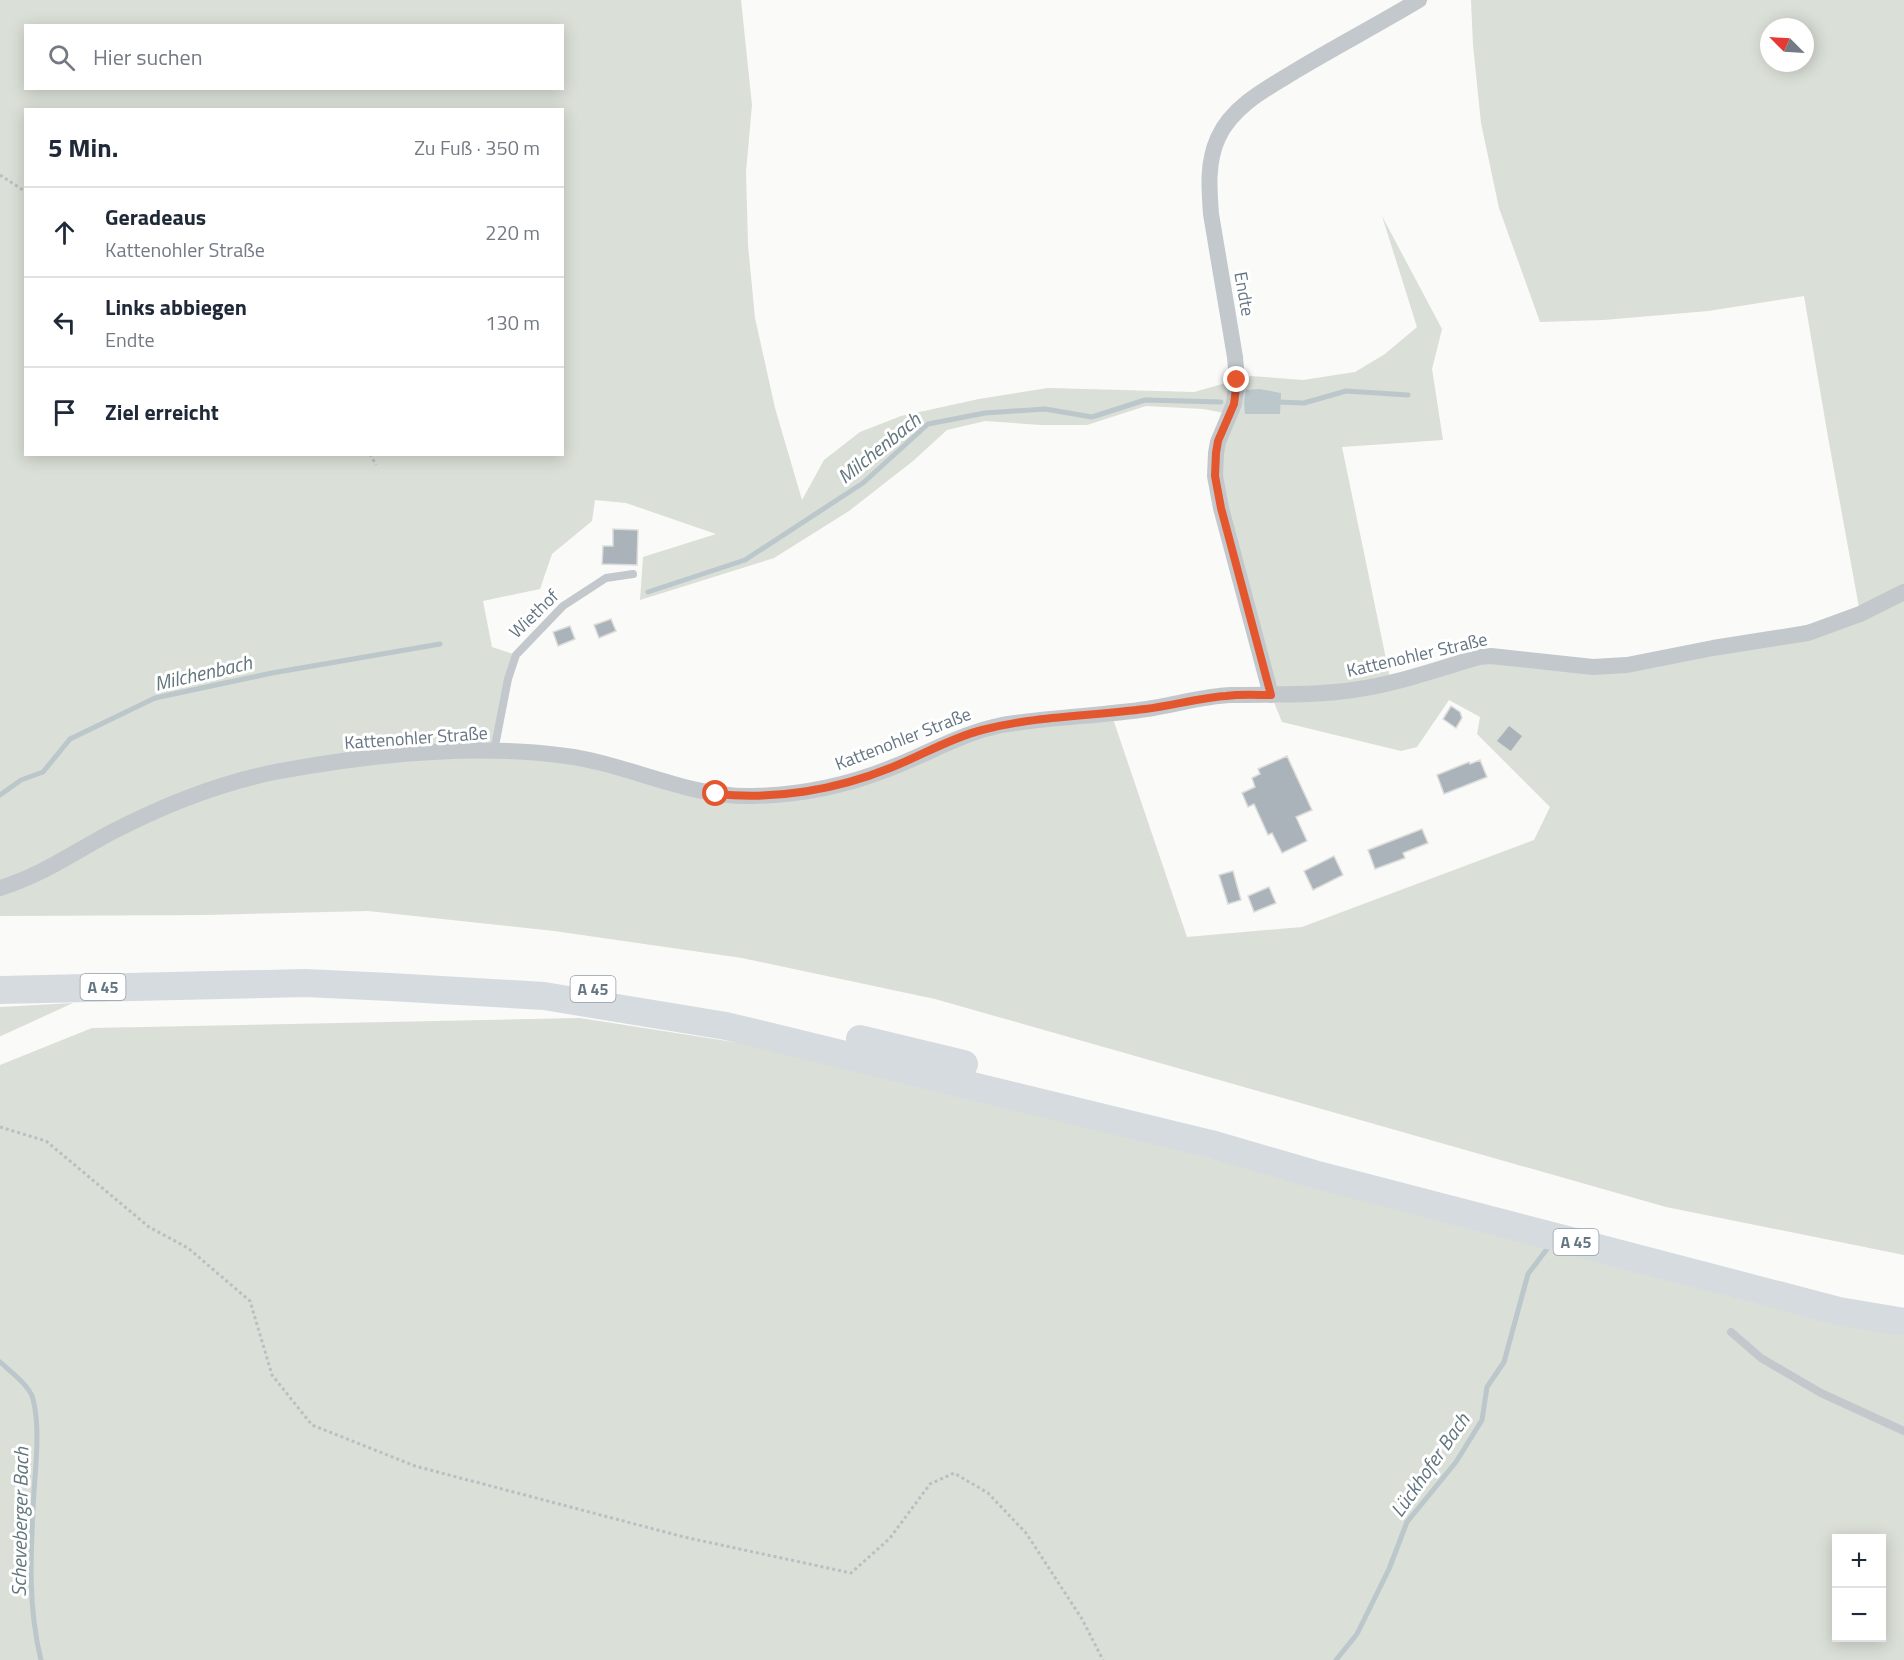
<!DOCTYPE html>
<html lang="de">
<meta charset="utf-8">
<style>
body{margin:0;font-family:"Titillium Web",sans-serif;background:#f2f2f3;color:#1f2937}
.controls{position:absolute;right:18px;bottom:18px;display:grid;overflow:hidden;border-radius:0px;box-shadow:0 3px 15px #0003}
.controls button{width:54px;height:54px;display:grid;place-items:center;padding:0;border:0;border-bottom:2px solid #e0e1e3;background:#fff;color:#1f2937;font:30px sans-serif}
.compass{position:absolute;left:1760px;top:18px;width:54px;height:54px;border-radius:50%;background:#fff;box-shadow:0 3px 15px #0003;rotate:294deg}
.stop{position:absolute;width:18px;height:18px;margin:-14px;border:4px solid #e4572e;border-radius:50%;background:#fff}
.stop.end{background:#e4572e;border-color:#fff;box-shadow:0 2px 6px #0008}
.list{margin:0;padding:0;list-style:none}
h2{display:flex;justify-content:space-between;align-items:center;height:78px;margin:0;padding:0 24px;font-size:26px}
h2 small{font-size:20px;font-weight:400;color:#747a83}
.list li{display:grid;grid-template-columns:39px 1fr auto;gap:18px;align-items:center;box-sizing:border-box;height:90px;padding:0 24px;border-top:2px solid #e0e1e3}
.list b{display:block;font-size:22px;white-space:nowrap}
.list p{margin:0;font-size:20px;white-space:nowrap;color:#747a83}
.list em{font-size:20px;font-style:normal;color:#747a83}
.icon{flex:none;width:33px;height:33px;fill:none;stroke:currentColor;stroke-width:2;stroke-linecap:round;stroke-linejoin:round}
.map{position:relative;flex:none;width:1904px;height:1660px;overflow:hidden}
.search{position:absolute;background:#fff;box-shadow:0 3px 15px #0003;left:24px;top:24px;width:540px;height:66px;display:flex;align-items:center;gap:15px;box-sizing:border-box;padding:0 21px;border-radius:0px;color:#747a83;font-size:22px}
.panel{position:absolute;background:#fff;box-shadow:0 3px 15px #0003;left:24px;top:108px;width:540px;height:348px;border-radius:0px}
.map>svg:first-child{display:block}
.green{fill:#dadfd7;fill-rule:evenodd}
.water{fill:#bbc7cb}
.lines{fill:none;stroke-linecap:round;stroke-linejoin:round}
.stream{stroke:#bbc7cb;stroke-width:5}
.building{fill:#aab3b9;stroke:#dcdcda;stroke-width:1.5}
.path{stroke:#bbbfc2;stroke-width:3;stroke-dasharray:3 3;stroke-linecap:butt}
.lane{stroke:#c3c8cc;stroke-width:8}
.street{stroke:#c3c8cc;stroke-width:16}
.highway{stroke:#d6dbdf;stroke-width:28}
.route{stroke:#e4572e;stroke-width:8}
.labels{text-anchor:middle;stroke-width:6;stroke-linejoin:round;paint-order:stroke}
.shield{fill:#fff;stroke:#939fa8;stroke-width:1.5}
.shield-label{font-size:16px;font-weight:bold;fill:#657683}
.street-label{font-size:18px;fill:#657683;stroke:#fff}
.water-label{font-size:20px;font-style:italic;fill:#60757c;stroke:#fff}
</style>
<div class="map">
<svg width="1904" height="1660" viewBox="0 0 1904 1660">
<rect width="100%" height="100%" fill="#fafaf8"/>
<!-- green -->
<g class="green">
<path d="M 0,0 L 741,0 L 752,105 L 746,172 L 748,245 L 755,318 L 775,408 L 802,500 L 824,460 L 860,432 L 901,416 L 979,399 L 1048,388 L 1194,392 L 1251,376 L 1303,380 L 1355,372 L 1385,354 L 1417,327 L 1382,216 L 1442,329 L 1432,369 L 1443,440 L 1342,447 L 1391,683 L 1467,661 L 1627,665 L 1860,613 L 1828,437 L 1804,296 L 1708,311 L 1604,320 L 1540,322 L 1499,208 L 1481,123 L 1473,45 L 1471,0 L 1904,0 L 1904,1255 L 1666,1207 L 935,999 L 742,958 L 554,931 L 368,911 L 205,915 L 0,916 ZM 26,26 L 562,26 L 562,88 L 26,88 ZM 1769,27 L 1805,27 L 1805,63 L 1769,63 ZM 26,110 L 562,110 L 562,454 L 26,454 ZM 1146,406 L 1203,409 L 1230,414 L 1217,489 L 1271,695 L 1282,722 L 1401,751 L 1417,747 L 1449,700 L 1480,717 L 1477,734 L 1550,807 L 1534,840 L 1302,927 L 1187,937 L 1111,713 L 962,737 L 802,792 L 680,786 L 536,753 L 494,751 L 516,655 L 492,647 L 483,601 L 540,589 L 552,554 L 592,521 L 595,500 L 626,503 L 716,534 L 643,557 L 640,600 L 774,558 L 849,511 L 913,461 L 947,430 L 985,421 L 1041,425 L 1087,425 Z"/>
<path d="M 73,1003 L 1,1036 L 0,1036 L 0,1007 Z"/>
<path d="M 580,1018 L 837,1058 L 1754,1303 L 1904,1336 L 1904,1660 L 0,1660 L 0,1065 L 92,1028 ZM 1836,1538 L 1882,1538 L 1882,1638 L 1836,1638 Z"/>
</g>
<!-- water -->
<path class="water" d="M 1259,389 L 1281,393 L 1280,414 L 1245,414 L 1244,402 L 1246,390 Z"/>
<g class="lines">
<!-- stream -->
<g class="stream">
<path d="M 1276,402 L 1304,403 L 1346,391 L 1408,395"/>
<path d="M 648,592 L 745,560 L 863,483 L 928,424 L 985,413 L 1045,409 L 1092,417 L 1145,400 L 1221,402"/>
<path d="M 0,795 L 21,780 L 43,772 L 70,739 L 155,698 L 272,673 L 440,644"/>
<path d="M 0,1362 C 10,1371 30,1386 33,1399 C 40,1426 36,1463 34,1491 C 31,1548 27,1604 41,1660"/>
<path d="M 1336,1660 L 1357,1634 L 1389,1569 L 1407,1522 L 1456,1462 L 1482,1420 L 1487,1387 L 1504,1362 L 1528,1274 L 1547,1249"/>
</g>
</g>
<!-- building -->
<g class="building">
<path d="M 613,529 L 638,530 L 637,565 L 602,564 L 603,546 L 613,546 Z"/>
<path d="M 611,619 L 616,631 L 599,638 L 594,625 Z"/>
<path d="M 570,626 L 575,639 L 558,646 L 553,632 Z"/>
<path d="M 1451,706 L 1460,712 L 1462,718 L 1456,728 L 1443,719 Z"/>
<path d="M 1509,725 L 1523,736 L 1511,752 L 1496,741 Z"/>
<path d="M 1287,756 L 1312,810 L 1296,817 L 1307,841 L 1282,853 L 1272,833 L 1268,835 L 1254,804 L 1248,807 L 1242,793 L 1255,787 L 1252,778 L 1260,774 L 1258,769 Z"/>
<path d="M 1480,760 L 1487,777 L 1444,794 L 1437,775 L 1469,762 L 1470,764 Z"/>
<path d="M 1422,829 L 1428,843 L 1403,853 L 1405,858 L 1375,869 L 1368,850 Z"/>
<path d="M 1334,856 L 1343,875 L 1313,890 L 1304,871 Z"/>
<path d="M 1233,871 L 1241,900 L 1228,904 L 1219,875 Z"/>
<path d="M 1269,887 L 1276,903 L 1254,912 L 1248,896 Z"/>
</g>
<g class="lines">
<!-- path -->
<g class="path">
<path d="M 0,175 L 26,192"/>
<path d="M 370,454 L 376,465"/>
<path d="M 0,1127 L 46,1141 L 149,1227 L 188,1248 L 250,1301 L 272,1375 L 312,1425 L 415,1466 L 684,1537 L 851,1573 L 890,1538 L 930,1484 L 954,1473 L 988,1493 L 1026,1533 L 1082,1619 L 1103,1660"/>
</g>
<!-- lane -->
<g class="lane">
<path d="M 494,751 L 508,679 L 516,655 L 563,606 L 606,578 L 633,574"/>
<path d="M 1731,1332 L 1761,1358 L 1821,1393 L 1904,1431"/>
</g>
<!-- street -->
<g class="street">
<path d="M 1271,695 L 1221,508 L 1215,476 L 1216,453 L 1218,442 L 1234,404 L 1237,380 L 1235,357 L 1211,214 C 1209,188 1207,162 1218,138 C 1232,106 1269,87 1297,70 C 1337,46 1379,24 1419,0"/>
<path d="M 0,888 C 40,876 73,853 110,833 C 160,807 220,783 275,772 C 366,755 473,743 566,756 C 629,764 688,798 753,796 C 799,795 845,786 888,769 C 926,755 961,733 1002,725 C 1050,717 1099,716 1147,709 C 1175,705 1203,696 1231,695 C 1271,694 1313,696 1353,690 C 1397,684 1437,669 1479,657 L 1491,656 L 1593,667 L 1627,665 L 1713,648 L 1808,633 L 1860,614 L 1904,592"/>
</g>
<!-- highway -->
<g class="highway">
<path d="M 0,990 L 305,983 L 390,987 L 544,996 L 726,1026 L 1211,1144 L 1314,1174 L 1839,1311 L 1904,1322"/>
<path d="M 860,1039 L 964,1064"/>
</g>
</g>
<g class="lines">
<!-- route -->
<path class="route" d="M 716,794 C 775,800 836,790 890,768 C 921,756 950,738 982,730 C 1036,716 1091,716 1145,709 C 1172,706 1198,698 1226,696 C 1240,694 1256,695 1271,695 L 1221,508 L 1215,476 L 1216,453 L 1218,441 L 1234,404 L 1237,380"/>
</g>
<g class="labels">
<!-- shield labels -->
<g class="shield">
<rect x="80.5" y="974" width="45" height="26" rx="4.5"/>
<rect x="570.5" y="976" width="45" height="26" rx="4.5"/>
<rect x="1553.5" y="1229" width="45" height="26" rx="4.5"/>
</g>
<g class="shield-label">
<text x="103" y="993">A 45</text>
<text x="593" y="995">A 45</text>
<text x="1576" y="1248">A 45</text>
</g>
<!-- street labels -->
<g class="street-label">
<text transform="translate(1244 294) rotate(80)" y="6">Endte</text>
<text transform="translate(534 614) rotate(-44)" y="6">Wiethof</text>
<text transform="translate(1417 655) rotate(-13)" y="6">Kattenohler Straße</text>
<text transform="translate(416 738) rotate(-4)" y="6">Kattenohler Straße</text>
<text transform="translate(903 739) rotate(-21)" y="6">Kattenohler Straße</text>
</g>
<!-- water labels -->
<g class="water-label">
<text transform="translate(879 448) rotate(-39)" y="7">Milchenbach</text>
<text transform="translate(203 673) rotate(-13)" y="7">Milchenbach</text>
<text transform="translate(1430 1465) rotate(-55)" y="7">Lückhofer Bach</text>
<text transform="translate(20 1522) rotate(-89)" y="7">Scheveberger Bach</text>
</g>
</g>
</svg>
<div class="controls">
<button>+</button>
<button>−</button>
</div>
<svg class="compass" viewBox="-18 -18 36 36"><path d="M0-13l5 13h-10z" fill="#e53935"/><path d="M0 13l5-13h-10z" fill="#747a83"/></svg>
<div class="stop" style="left:716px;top:794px"></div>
<div class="stop end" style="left:1237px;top:380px"></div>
<div class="search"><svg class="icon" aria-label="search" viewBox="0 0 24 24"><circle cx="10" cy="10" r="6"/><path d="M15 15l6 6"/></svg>Hier suchen</div>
<section class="panel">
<h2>5 Min.<small>Zu Fuß · 350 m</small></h2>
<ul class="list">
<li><svg class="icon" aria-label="ahead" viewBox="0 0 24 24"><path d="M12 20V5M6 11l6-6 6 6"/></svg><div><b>Geradeaus</b><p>Kattenohler Straße</p></div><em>220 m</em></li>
<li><svg class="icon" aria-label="left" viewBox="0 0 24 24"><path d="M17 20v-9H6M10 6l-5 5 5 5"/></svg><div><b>Links abbiegen</b><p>Endte</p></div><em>130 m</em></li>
<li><svg class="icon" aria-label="arrive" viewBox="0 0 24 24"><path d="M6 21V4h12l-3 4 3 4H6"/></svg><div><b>Ziel erreicht</b></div></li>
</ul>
</section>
</div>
